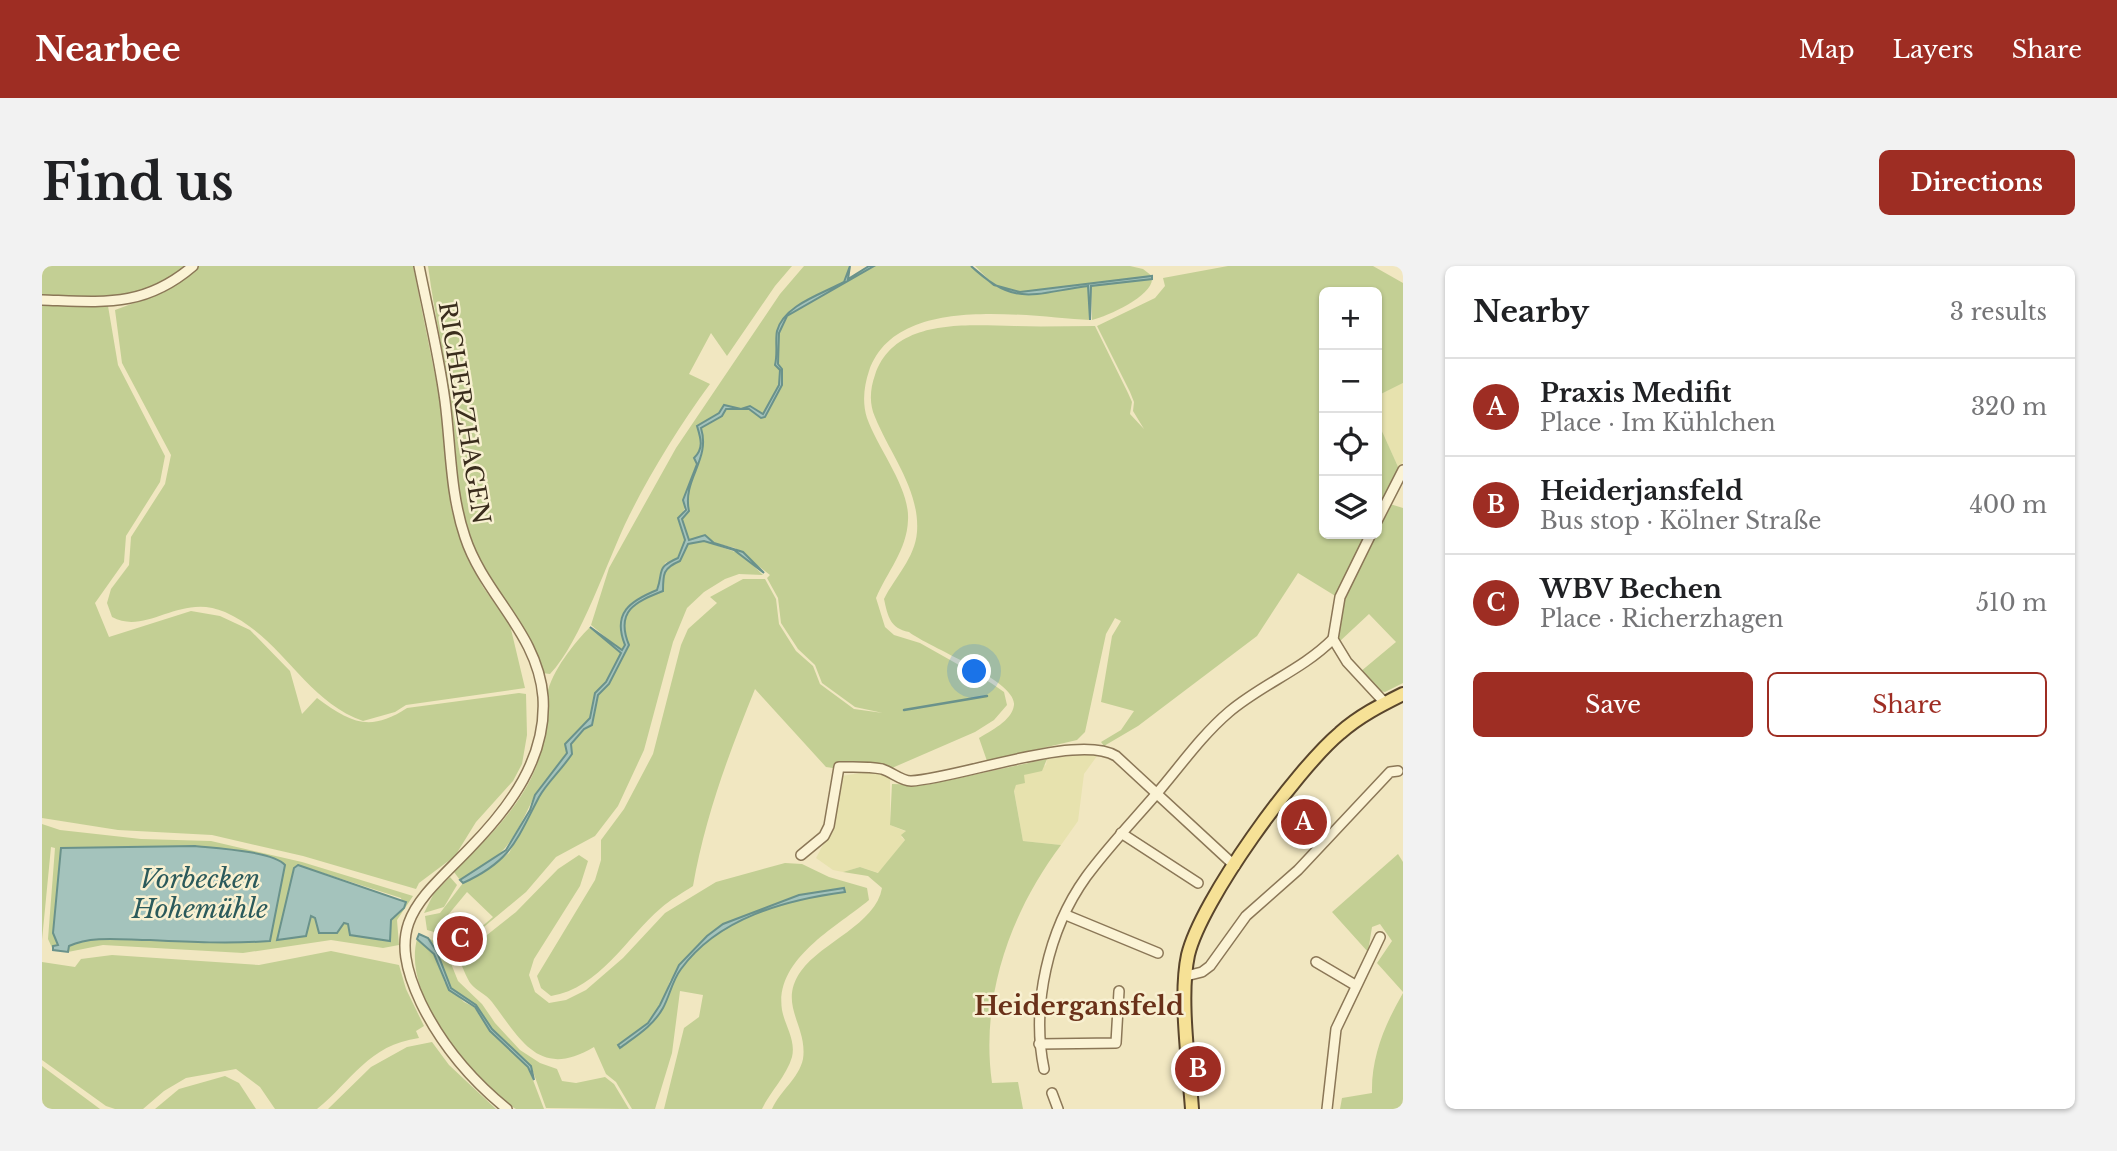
<!DOCTYPE html>
<meta charset="utf-8">
<style>
body{margin:0;font-family:"Libre Baskerville",serif;background:#f2f2f2;color:#202124}
.controls{position:absolute;right:21px;top:21px;display:grid;overflow:hidden;border-radius:10px;box-shadow:0 2px 5px #0004}
.controls button{width:63px;height:63px;display:grid;place-items:center;padding:0;border:0;border-bottom:2px solid #e0e0e0;background:#fff;color:#202124;font:35px sans-serif}
.you{position:absolute;left:933px;top:406px;width:24px;height:24px;margin:-18px;border:5px solid #fff;border-radius:50%;background:#1a73e8;box-shadow:0 0 0 10px #1a73e833}
.badge{display:grid;place-items:center;width:46px;height:46px;border-radius:50%;background:#9e2d23;color:#fff;font-size:23px;font-weight:700}
.pin{position:absolute;translate:-50% -50%;border:4px solid #fff;box-shadow:0 2px 7px #0006}
.list{margin:0;padding:0;list-style:none}
h2{display:flex;justify-content:space-between;align-items:center;height:91px;margin:0;padding:0 28px;font-size:30px}
h2 small{font-size:23px;font-weight:400;color:#757577}
.list li{display:grid;grid-template-columns:46px 1fr auto;gap:21px;align-items:center;box-sizing:border-box;height:98px;padding:0 28px;border-top:2px solid #e0e0e0}
.list b{display:block;font-size:26px;white-space:nowrap}
.list p{margin:0;font-size:23px;white-space:nowrap;color:#757577}
.list em{font-size:23px;font-style:normal;color:#757577}
.actions{display:flex;gap:14px;padding:21px 28px}
.actions a{flex:1;padding:16px 0;border:2px solid #9e2d23;border-radius:10px;text-align:center;font-size:24px;color:#9e2d23}
.actions .main{background:#9e2d23;color:#fff}
.icon{flex:none;width:38px;height:38px;fill:none;stroke:currentColor;stroke-width:2;stroke-linecap:round;stroke-linejoin:round}
.map{position:relative;flex:none;width:1361px;height:843px;overflow:hidden;border-radius:10px}
header{display:flex;align-items:center;gap:42px;box-sizing:border-box;height:98px;padding:0 35px;background:#9e2d23;color:#fff}
header strong{font-size:33px}
nav{display:flex;gap:38px;margin-inline-start:auto;font-size:24px}
.intro{display:flex;align-items:center;justify-content:space-between;box-sizing:border-box;height:168px;padding:0 42px}
h1{margin:0;font-size:49px}
.button{padding:18px 32px;border-radius:10px;background:#9e2d23;color:#fff;font-size:24px;font-weight:700}
main{display:flex;gap:42px;padding:0 42px}
aside{flex:1;background:#fff;border-radius:10px;box-shadow:0 2px 5px #0004}
.map>svg:first-child{display:block}
.farmland{fill:#e7e2ae}
.green{fill:#c3cf94;fill-rule:evenodd}
.water{fill:#a4c3bc;stroke:#6a928b;stroke-width:2}
.lines{fill:none;stroke-linecap:round;stroke-linejoin:round}
.stream{stroke:#6a928b;stroke-width:2.5}
.minor-casing{stroke:#8b7757;stroke-width:12}
.major-casing{stroke:#59452c;stroke-width:16}
.minor{stroke:#fbf3d5;stroke-width:9}
.major{stroke:#f6e196;stroke-width:12}
.labels{text-anchor:middle;stroke-width:5;stroke-linejoin:round;paint-order:stroke}
.street-label{font-size:24px;fill:#3a2d1d;stroke:#f8f0d1}
.water-label{font-size:26px;font-style:italic;fill:#2b5a5b;stroke:#f8f0d1}
.neighbourhood-label{font-size:26px;font-weight:bold;fill:#6a3119;stroke:#f8f0d1}
</style>
<header>
<strong>Nearbee</strong>
<nav><a>Map</a><a>Layers</a><a>Share</a></nav>
</header>
<div class="intro"><h1>Find us</h1><a class="button">Directions</a></div>
<main>
<div class="map">
<svg width="1361" height="843" viewBox="0 0 1361 843">
<rect width="100%" height="100%" fill="#f1e7c1"/>
<!-- farmland -->
<g class="farmland">
<path d="M 1361,117 L 1361,195 L 1357,203 L 1335,154 L 1335,130 Z"/>
<path d="M 1044,488 L 1055,490 L 1042,508 L 1036,555 L 1019,579 L 981,575 L 972,524 L 974,519 L 982,509 L 1004,499 L 1005,493 Z"/>
<path d="M 831,505 L 848,510 L 848,559 L 865,566 L 859,571 L 863,574 L 837,607 L 818,601 L 801,606 L 791,604 L 774,592 L 791,560 L 800,510 Z"/>
</g>
<!-- green -->
<g class="green">
<path d="M 0,0 L 145,0 C 98,37 57,32 0,31 Z"/>
<path d="M 157,0 L 371,0 L 398,134 L 409,242 L 426,292 L 441,321 L 468,359 L 483,422 L 364,439 L 353,446 L 321,455 C 262,434 241,372 183,346 C 138,326 105,370 70,351 L 65,337 L 69,323 L 87,299 L 89,271 L 123,218 L 129,189 L 80,97 L 73,44 L 122,26 Z"/>
<path d="M 386,0 L 750,0 L 733,20 L 685,90 L 669,67 L 647,108 L 668,118 C 638,159 610,204 587,250 C 566,292 539,376 508,408 L 500,407 C 485,354 443,317 426,265 C 414,229 415,191 411,154 C 405,102 393,52 386,0 Z"/>
<path d="M 762,0 L 808,0 L 802,16 C 780,28 742,39 735,65 C 733,75 736,87 733,99 L 738,104 L 737,118 L 721,148 L 708,140 L 699,143 L 682,139 L 677,147 L 655,160 C 659,173 662,182 652,192 L 655,198 C 645,215 649,238 637,252 L 643,274 L 636,292 L 623,297 L 615,324 C 588,334 569,347 583,379 L 580,385 L 549,359 L 567,302 L 634,182 L 738,28 Z"/>
<path d="M 832,0 L 929,0 C 972,42 993,27 1047,20 L 1048,54 C 985,51 854,26 827,105 C 822,120 820,136 825,152 C 836,183 868,222 866,254 C 865,284 845,306 834,332 L 843,361 L 852,369 L 878,377 L 949,417 L 962,426 L 965,439 L 952,454 L 933,466 L 850,502 L 823,496 L 792,498 L 791,502 L 784,501 L 713,423 C 687,487 663,551 651,620 C 640,627 628,634 619,642 C 584,672 558,722 509,730 L 499,722 L 495,710 L 553,614 L 559,594 L 559,574 L 582,543 L 611,488 L 639,379 L 646,363 L 675,337 L 668,331 L 701,313 L 723,313 L 734,333 L 737,358 L 754,385 L 771,400 L 778,418 L 812,443 L 841,447 L 813,441 L 780,417 L 773,399 L 756,383 L 739,357 L 736,332 L 725,312 L 728,309 L 693,282 L 672,277 L 663,269 L 647,275 L 640,253 L 647,245 C 641,213 668,193 659,162 L 680,150 L 684,143 L 707,143 L 719,152 C 732,139 739,122 740,103 L 736,98 L 737,68 L 745,50 Z"/>
<path d="M 933,0 L 1088,0 L 1101,3 L 1110,10 L 978,26 L 952,19 Z"/>
<path d="M 1186,0 L 1331,0 L 1361,17 L 1361,117 L 1335,130 L 1335,26 L 1282,26 L 1282,268 L 1325,268 L 1295,331 L 1256,307 L 1215,370 L 1096,460 L 1062,480 L 1059,476 L 1079,464 L 1092,445 L 1059,436 L 1070,370 L 1079,355 L 1073,352 L 1064,368 L 1043,466 L 1035,474 L 945,495 L 937,472 C 948,465 970,455 972,439 C 975,415 886,381 867,366 C 848,362 846,351 842,333 C 853,311 873,292 875,266 C 878,224 848,188 833,151 C 827,138 828,123 833,109 C 852,52 924,59 972,60 C 999,61 1026,60 1053,60 L 1086,127 L 1090,136 L 1088,148 L 1102,163 L 1091,145 L 1092,136 L 1088,126 L 1055,60 L 1113,32 L 1123,20 L 1121,12 Z"/>
<path d="M 1110,13 C 1110,30 1066,50 1050,54 L 1049,20 Z"/>
<path d="M 0,37 L 66,40 L 76,99 L 123,190 L 118,216 L 84,270 L 82,296 L 53,337 L 67,371 L 149,345 L 178,350 L 208,364 L 248,405 L 260,448 L 275,432 C 308,456 327,467 365,442 L 477,427 L 484,428 L 485,469 L 480,498 L 471,515 L 434,556 L 413,590 L 377,617 L 374,623 L 261,590 L 170,569 L 76,564 L 0,552 Z"/>
<path d="M 1335,154 L 1357,203 L 1335,248 Z"/>
<path d="M 1348,238 L 1361,242 L 1361,417 L 1343,426 L 1334,424 L 1318,406 L 1354,376 L 1327,348 L 1297,376 L 1295,373 L 1302,329 Z"/>
<path d="M 662,275 L 699,288 L 721,309 L 697,308 L 683,313 L 662,326 L 645,342 L 631,376 L 602,484 L 576,540 L 553,570 L 514,591 L 484,626 L 419,680 L 416,681 L 451,651 L 425,626 L 392,666 L 385,664 L 383,650 L 398,647 L 421,617 L 438,609 L 467,587 L 497,531 L 530,488 L 529,478 L 542,463 L 550,459 L 556,429 L 567,417 L 587,379 C 573,345 593,336 621,325 C 621,308 622,302 638,295 L 646,278 Z"/>
<path d="M 548,361 L 579,387 L 564,416 L 553,427 L 548,452 L 523,478 L 525,487 C 516,502 500,516 492,531 C 471,574 464,592 418,614 L 412,606 C 442,576 478,542 494,501 C 504,477 500,453 505,428 C 510,405 532,377 548,361 Z"/>
<path d="M 1005,493 L 1000,505 L 982,509 L 983,517 L 974,519 L 972,525 L 981,575 L 1019,579 C 968,647 938,732 950,817 L 976,816 L 981,843 L 730,843 C 738,825 757,812 761,793 C 766,759 735,739 759,705 C 780,676 834,658 840,622 L 826,610 L 801,606 L 818,601 L 836,607 L 863,574 L 859,569 L 864,565 L 848,559 L 850,518 L 884,519 Z"/>
<path d="M 0,558 L 18,564 L 99,573 L 169,575 L 260,596 L 371,630 L 355,654 L 357,679 L 341,682 L 289,674 L 201,687 L 61,679 L 26,686 L 26,680 C 51,669 82,674 107,674 C 147,676 188,678 227,675 L 239,595 L 153,580 L 19,582 L 11,667 L 16,679 L 11,684 L 6,673 L 13,582 L 9,581 L 0,674 ZM 256,599 L 359,632 L 362,642 L 349,654 L 348,674 L 301,656 L 297,661 L 268,651 Z"/>
<path d="M 1356,588 L 1361,596 L 1361,726 L 1335,697 L 1350,675 L 1338,658 L 1330,661 L 1326,686 L 1290,646 Z"/>
<path d="M 537,589 L 546,595 L 538,620 L 492,693 L 487,709 L 493,726 L 507,737 L 524,734 L 544,724 L 581,692 L 623,647 L 674,616 L 743,597 L 760,598 L 787,611 L 825,622 L 827,634 C 795,661 732,693 740,744 C 743,760 754,774 750,791 C 745,809 728,826 720,843 L 622,843 L 642,762 L 657,751 L 661,729 L 638,725 L 630,787 L 613,843 L 590,843 L 574,816 L 564,808 L 552,781 C 498,813 480,776 450,736 C 444,728 435,725 429,718 C 425,713 422,704 419,698 L 426,684 L 474,646 L 516,603 ZM 802,626 C 743,634 676,652 639,703 C 630,715 628,730 621,742 C 611,759 594,771 578,781 L 577,779 L 606,757 L 619,739 L 628,715 L 665,670 L 681,658 L 757,629 Z"/>
<path d="M 408,611 L 415,619 L 402,641 L 382,647 L 392,627 Z"/>
<path d="M 386,672 L 402,680 L 416,715 L 440,738 L 453,757 L 478,784 L 498,797 L 515,803 L 520,815 L 534,817 L 563,811 L 572,818 L 587,843 L 504,842 L 489,800 L 450,763 L 434,739 L 409,722 Z"/>
<path d="M 375,673 L 392,688 L 403,717 L 422,736 L 432,741 L 448,765 L 486,801 L 502,843 C 494,843 481,843 474,843 C 469,841 462,833 457,829 C 418,799 361,725 375,673 Z"/>
<path d="M 289,685 L 357,699 L 364,723 L 382,760 L 374,765 L 377,772 C 326,779 310,815 275,843 L 233,843 L 218,821 L 194,803 L 144,812 L 122,825 L 101,843 L 73,843 L 64,840 L 0,794 L 0,696 L 33,701 L 39,693 L 70,689 L 217,699 Z"/>
<path d="M 1361,727 L 1361,843 L 1298,843 L 1300,832 L 1330,827 C 1329,791 1343,758 1361,727 Z"/>
<path d="M 390,776 L 407,799 L 454,843 L 286,843 L 329,801 L 365,781 Z"/>
<path d="M 0,800 L 58,843 L 0,843 Z"/>
<path d="M 183,810 L 197,817 L 214,843 L 113,843 L 137,823 Z"/>
</g>
<!-- water -->
<g class="water">
<path d="M 808,0 L 806,13 L 827,0 L 832,0 L 745,50 L 737,67 L 736,98 L 740,103 L 740,119 L 723,151 L 719,152 L 707,143 L 684,143 L 680,150 L 659,162 C 669,194 640,213 647,245 L 640,253 L 647,274 L 663,269 L 672,277 L 701,286 L 722,307 L 692,284 L 662,275 L 646,278 L 638,295 C 621,302 621,308 621,325 C 593,336 573,345 587,379 L 567,418 L 556,429 L 550,459 L 542,463 L 529,478 L 530,488 C 520,503 505,517 497,531 C 474,575 469,595 421,617 L 418,614 L 464,584 L 488,544 L 493,529 L 525,487 L 523,478 L 548,452 L 553,427 L 564,416 L 579,387 L 548,361 L 580,384 L 583,379 C 570,347 588,335 615,324 C 622,305 613,302 636,292 L 643,274 L 636,252 L 644,244 L 641,234 L 655,198 L 652,192 C 662,182 659,173 655,160 L 677,147 L 682,139 L 699,143 L 708,140 L 721,148 L 737,119 L 738,104 L 733,99 C 736,87 733,75 735,65 C 742,39 780,28 802,16 Z"/>
<path d="M 929,0 L 952,19 L 978,26 L 1110,10 L 1110,13 L 1049,20 L 1048,54 L 1046,20 C 992,27 973,42 929,0 Z"/>
<path d="M 153,580 C 172,582 231,585 243,599 L 228,675 C 188,678 147,676 108,674 C 82,674 51,669 27,680 L 26,686 L 11,684 L 11,680 L 16,679 L 11,667 L 19,582 Z"/>
<path d="M 256,599 L 364,636 L 362,642 L 349,654 L 348,675 L 308,669 L 306,658 L 302,657 L 295,667 L 277,667 L 273,652 L 269,650 L 264,670 L 235,674 L 252,602 Z"/>
<path d="M 802,622 L 803,626 C 743,634 676,652 639,703 C 630,715 628,729 621,742 C 611,760 594,770 578,782 L 576,779 L 606,757 L 618,739 L 637,699 L 665,670 L 681,658 L 757,629 Z"/>
<path d="M 377,668 L 386,672 L 395,686 L 409,722 L 434,739 L 450,763 L 489,800 L 492,814 L 486,801 L 448,765 L 433,741 L 407,724 L 392,688 L 375,673 Z"/>
</g>
<g class="lines">
<!-- stream -->
<path class="stream" d="M 862,444 L 945,430"/>
<defs>
<g id="minor">
<path d="M 377,0 C 386,45 397,90 403,135 C 409,181 408,227 423,271 C 442,329 496,367 501,431 C 505,492 468,541 427,583 C 376,636 341,657 379,737 C 400,780 428,813 465,843"/>
<path d="M 0,34 C 61,36 102,42 151,0"/>
<path d="M 1335,255 L 1361,204"/>
<path d="M 1329,268 L 1298,331 L 1291,373 L 1305,396 L 1343,437"/>
<path d="M 1079,567 L 1156,617"/>
<path d="M 759,589 L 782,570 L 787,560 L 797,501 C 811,501 826,500 840,503 C 850,506 859,515 869,515 C 918,512 1036,467 1074,490 L 1193,600"/>
<path d="M 1024,649 L 1116,687"/>
<path d="M 1274,696 L 1313,719"/>
<path d="M 1144,710 L 1160,706 L 1168,700 L 1204,650 L 1256,604 L 1348,506 L 1356,505"/>
<path d="M 997,778 L 1074,777 L 1077,725"/>
<path d="M 1002,803 C 989,740 1006,664 1044,611 C 1066,581 1092,554 1116,526 C 1139,499 1160,469 1187,446 C 1220,418 1260,404 1291,373"/>
<path d="M 1010,827 L 1016,843"/>
<path d="M 1285,843 L 1294,763 L 1338,671"/>
</g>
<path id="major" d="M 1150,843 C 1147,799 1137,731 1146,689 C 1159,634 1254,504 1298,467 C 1317,450 1339,439 1361,428"/>
</defs>
<!-- minor casing -->
<use href="#minor" class="minor-casing"/>
<!-- major casing -->
<use href="#major" class="major-casing"/>
<!-- minor -->
<use href="#minor" class="minor"/>
<!-- major -->
<use href="#major" class="major"/>
</g>
<g class="labels">
<!-- street labels -->
<g class="street-label">
<text transform="translate(422 147) rotate(81)" y="8">RICHERZHAGEN</text>
</g>
<!-- water labels -->
<g class="water-label">
<text x="158" y="622">Vorbecken<tspan x="158" dy="30">Hohemühle</tspan></text>
</g>
<!-- neighbourhood labels -->
<g class="neighbourhood-label">
<text x="1037" y="749">Heidergansfeld</text>
</g>
</g>
</svg>
<div class="controls">
<button>+</button>
<button>−</button>
<button><svg class="icon" aria-label="locate" viewBox="0 0 24 24"><circle cx="12" cy="12" r="6"/><path d="M12 2v4M12 18v4M2 12h4M18 12h4"/></svg></button>
<button><svg class="icon" aria-label="layers" viewBox="0 0 24 24"><path d="M12 4l9 5-9 5-9-5zM3 14l9 5 9-5"/></svg></button>
</div>
<div class="you"></div>
<div class="pin badge" style="left:1262px;top:556px">A</div>
<div class="pin badge" style="left:1156px;top:803px">B</div>
<div class="pin badge" style="left:418px;top:673px">C</div>
</div>
<aside>
<h2>Nearby<small>3 results</small></h2>
<ul class="list">
<li><span class="badge">A</span><div><b>Praxis Medifit</b><p>Place · Im Kühlchen</p></div><em>320 m</em></li>
<li><span class="badge">B</span><div><b>Heiderjansfeld</b><p>Bus stop · Kölner Straße</p></div><em>400 m</em></li>
<li><span class="badge">C</span><div><b>WBV Bechen</b><p>Place · Richerzhagen</p></div><em>510 m</em></li>
</ul>
<div class="actions"><a class="main">Save</a><a>Share</a></div>
</aside>
</main>
